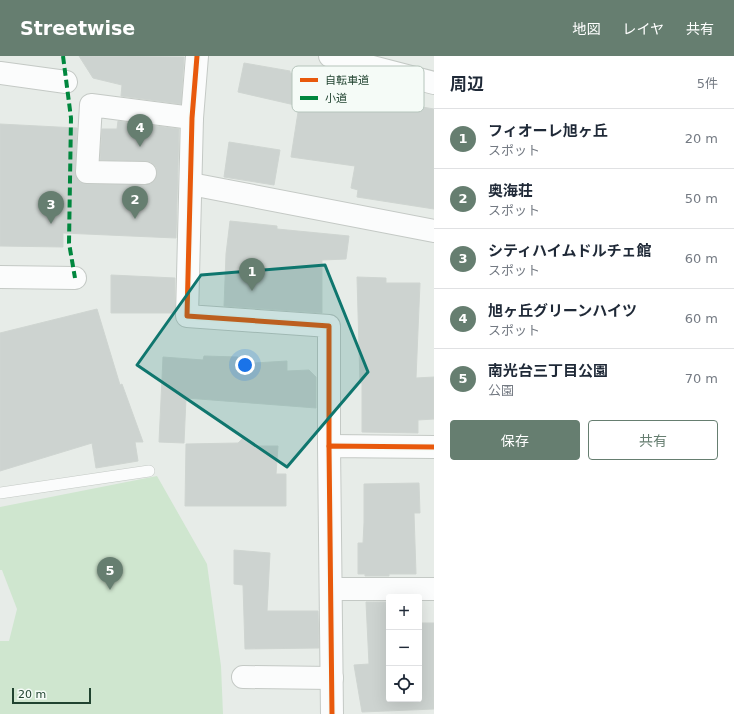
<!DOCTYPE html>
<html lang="ja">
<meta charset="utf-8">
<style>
body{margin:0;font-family:"DejaVu Sans","Noto Sans JP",sans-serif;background:#f6f6f7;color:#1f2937}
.controls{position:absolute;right:12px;bottom:12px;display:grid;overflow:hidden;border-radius:4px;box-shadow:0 4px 16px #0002}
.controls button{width:36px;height:36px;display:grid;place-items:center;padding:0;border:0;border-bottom:1px solid #e0e1e3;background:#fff;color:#1f2937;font:20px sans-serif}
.scale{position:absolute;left:12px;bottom:10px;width:79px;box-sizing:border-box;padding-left:4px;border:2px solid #214330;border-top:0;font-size:11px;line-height:14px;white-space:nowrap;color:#214330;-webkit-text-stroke:3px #f5fbf7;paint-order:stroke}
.you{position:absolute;left:245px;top:309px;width:14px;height:14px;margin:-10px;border:3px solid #fff;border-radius:50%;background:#1a73e8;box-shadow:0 0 0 6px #1a73e833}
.badge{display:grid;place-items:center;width:26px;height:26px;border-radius:50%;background:#667e70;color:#fff;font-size:13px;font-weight:700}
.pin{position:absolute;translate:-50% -33px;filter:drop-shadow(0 1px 2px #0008)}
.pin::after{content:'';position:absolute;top:21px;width:14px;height:12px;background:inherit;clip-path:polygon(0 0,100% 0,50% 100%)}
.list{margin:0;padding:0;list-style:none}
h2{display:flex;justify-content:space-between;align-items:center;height:52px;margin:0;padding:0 16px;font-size:17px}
h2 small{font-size:13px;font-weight:400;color:#747a83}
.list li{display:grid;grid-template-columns:26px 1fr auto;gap:12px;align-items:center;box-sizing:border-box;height:60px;padding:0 16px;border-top:1px solid #e0e1e3}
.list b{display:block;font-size:15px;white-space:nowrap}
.list p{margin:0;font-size:13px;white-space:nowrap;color:#747a83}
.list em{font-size:13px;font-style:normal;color:#747a83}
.actions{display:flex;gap:8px;padding:12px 16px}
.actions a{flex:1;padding:9px 0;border:1px solid #667e70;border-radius:4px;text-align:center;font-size:14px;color:#667e70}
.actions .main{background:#667e70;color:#fff}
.icon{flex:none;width:22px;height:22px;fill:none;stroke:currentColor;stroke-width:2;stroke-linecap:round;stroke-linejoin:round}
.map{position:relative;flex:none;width:434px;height:658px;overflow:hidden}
header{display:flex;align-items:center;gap:24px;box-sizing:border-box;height:56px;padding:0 20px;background:#667e70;color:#fff}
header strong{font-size:19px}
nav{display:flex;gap:22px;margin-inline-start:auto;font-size:14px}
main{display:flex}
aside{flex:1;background:#fff}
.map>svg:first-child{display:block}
.green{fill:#cfe6cf}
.building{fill:#cdd3d0;stroke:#cfd5d1}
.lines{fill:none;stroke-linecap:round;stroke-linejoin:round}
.service-casing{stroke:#c4c9c5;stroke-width:12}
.minor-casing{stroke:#c4c9c5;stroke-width:24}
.service{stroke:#fbfcfc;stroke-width:11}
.minor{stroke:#fbfcfc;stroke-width:22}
.quiet{stroke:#00873e;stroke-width:4;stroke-dasharray:8 4;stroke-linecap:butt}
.cycleway-casing{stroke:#f5fbf7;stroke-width:8}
.cycleway{stroke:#e8590c;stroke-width:5}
.marked{fill:#0f766e;fill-opacity:0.2;stroke:#0f766e;stroke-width:3;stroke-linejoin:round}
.key{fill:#f5fbf7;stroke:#b5c4bb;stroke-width:1}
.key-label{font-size:11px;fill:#214330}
</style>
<header>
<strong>Streetwise</strong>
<nav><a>地図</a><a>レイヤ</a><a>共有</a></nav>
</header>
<main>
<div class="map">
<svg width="434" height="658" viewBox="0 0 434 658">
<rect width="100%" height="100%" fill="#e7ece8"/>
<!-- green -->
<path class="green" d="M 157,420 L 207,508 L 221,610 L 223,658 L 0,658 L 0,585 L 9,585 L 17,553 L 2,514 L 0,514 L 0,451 Z"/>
<!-- building -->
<g class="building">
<path d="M 79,0 L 184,1 L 181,48 L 121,40 L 122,29 L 93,22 Z"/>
<path d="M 244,7 L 290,15 L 290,17 L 358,28 L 357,40 L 434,53 L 434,153 L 357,141 L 358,134 L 351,132 L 355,110 L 291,101 L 299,50 L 238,36 Z"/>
<path d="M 118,65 L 179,73 L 176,182 L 63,177 L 63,191 L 0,190 L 0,68 L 77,72 L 75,115 L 76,121 L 80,126 L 87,128 L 151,128 L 155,124 L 157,118 L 156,111 L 151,106 L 100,104 L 102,73 L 117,73 Z"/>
<path d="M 229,86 L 280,94 L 274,129 L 224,121 Z"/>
<path d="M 230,165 L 277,170 L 277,173 L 349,180 L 346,203 L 322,204 L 322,257 L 224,250 L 226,198 Z"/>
<path d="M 111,219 L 175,222 L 175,257 L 111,257 Z"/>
<path d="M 357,221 L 386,222 L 386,227 L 420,227 L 416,322 L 434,321 L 434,363 L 418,364 L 418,377 L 362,376 L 362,327 L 360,327 Z"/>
<path d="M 97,253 L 120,329 L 122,328 L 143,386 L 135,386 L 138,405 L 96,412 L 92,387 L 0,415 L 0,277 Z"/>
<path d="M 204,300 L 238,301 L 238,308 L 287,305 L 287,315 L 309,314 L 316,321 L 316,352 L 186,342 L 184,387 L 159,386 L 163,301 L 203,304 Z"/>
<path d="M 243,382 L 253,390 L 278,390 L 276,418 L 286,418 L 286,450 L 185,450 L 186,388 L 238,387 Z"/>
<path d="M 419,427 L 420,457 L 414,457 L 416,518 L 389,518 L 389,520 L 365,520 L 365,518 L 358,518 L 358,487 L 363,487 L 364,467 L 364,428 Z"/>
<path d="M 234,494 L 270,497 L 267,555 L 318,555 L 319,592 L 245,593 L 243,529 L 234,528 Z"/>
<path d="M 366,546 L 389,546 L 389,643 L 419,643 L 419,567 L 434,567 L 434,653 L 362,656 L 354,609 L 369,608 Z"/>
</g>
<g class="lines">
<defs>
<path id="service" d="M 0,437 L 149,415"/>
<g id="minor">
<path d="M 197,0 L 192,62 L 187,260 L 329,270 L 329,390"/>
<path d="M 330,0 L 434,27"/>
<path d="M 0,17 L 66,26"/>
<path d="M 145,117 L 87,116 L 91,49 L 192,62"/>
<path d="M 191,128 L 434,175"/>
<path d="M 0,221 L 75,222"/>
<path d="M 331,533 L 434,533"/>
<path d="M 243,621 L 332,622"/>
<path d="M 332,658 L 329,390 L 434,391"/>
</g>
</defs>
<!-- service casing -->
<use href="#service" class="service-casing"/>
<!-- minor casing -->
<use href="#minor" class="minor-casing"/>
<!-- service -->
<use href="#service" class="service"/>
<!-- minor -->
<use href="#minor" class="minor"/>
<!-- quiet -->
<path class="quiet" d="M 63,0 L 71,62 L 69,187 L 75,222"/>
<defs>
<g id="cycleway">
<path d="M 197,0 L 192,62 L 187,260 L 329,270 L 329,390"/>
<path d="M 332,658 L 329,390 L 434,391"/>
</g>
</defs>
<!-- cycleway casing -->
<use href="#cycleway" class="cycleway-casing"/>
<!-- cycleway -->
<use href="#cycleway" class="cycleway"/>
</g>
<!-- marked area -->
<path class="marked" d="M 325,209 L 368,316 L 287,411 L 137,309 L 201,219 Z"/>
<!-- legend -->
<rect x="292" y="10" width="132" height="46" rx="6" class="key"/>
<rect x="300" y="22" width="18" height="4" fill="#e8590c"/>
<rect x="300" y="40" width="18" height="4" fill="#00873e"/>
<g class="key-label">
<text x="325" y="28">自転車道</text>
<text x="325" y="46">小道</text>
</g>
</svg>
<div class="controls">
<button>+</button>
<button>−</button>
<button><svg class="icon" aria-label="locate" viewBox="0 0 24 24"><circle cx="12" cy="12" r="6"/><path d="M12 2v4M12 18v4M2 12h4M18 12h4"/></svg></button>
</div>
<div class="scale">20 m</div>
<div class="you"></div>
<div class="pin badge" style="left:252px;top:235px">1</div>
<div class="pin badge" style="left:135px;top:163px">2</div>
<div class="pin badge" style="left:51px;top:168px">3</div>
<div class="pin badge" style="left:140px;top:91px">4</div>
<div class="pin badge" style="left:110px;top:534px">5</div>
</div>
<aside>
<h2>周辺<small>5件</small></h2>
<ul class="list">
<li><span class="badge">1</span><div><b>フィオーレ旭ヶ丘</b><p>スポット</p></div><em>20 m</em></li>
<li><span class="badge">2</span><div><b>奥海荘</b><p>スポット</p></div><em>50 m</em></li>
<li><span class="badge">3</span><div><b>シティハイムドルチェ館</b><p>スポット</p></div><em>60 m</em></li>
<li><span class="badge">4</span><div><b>旭ヶ丘グリーンハイツ</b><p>スポット</p></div><em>60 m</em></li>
<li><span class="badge">5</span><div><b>南光台三丁目公園</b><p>公園</p></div><em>70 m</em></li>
</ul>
<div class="actions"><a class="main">保存</a><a>共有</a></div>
</aside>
</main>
